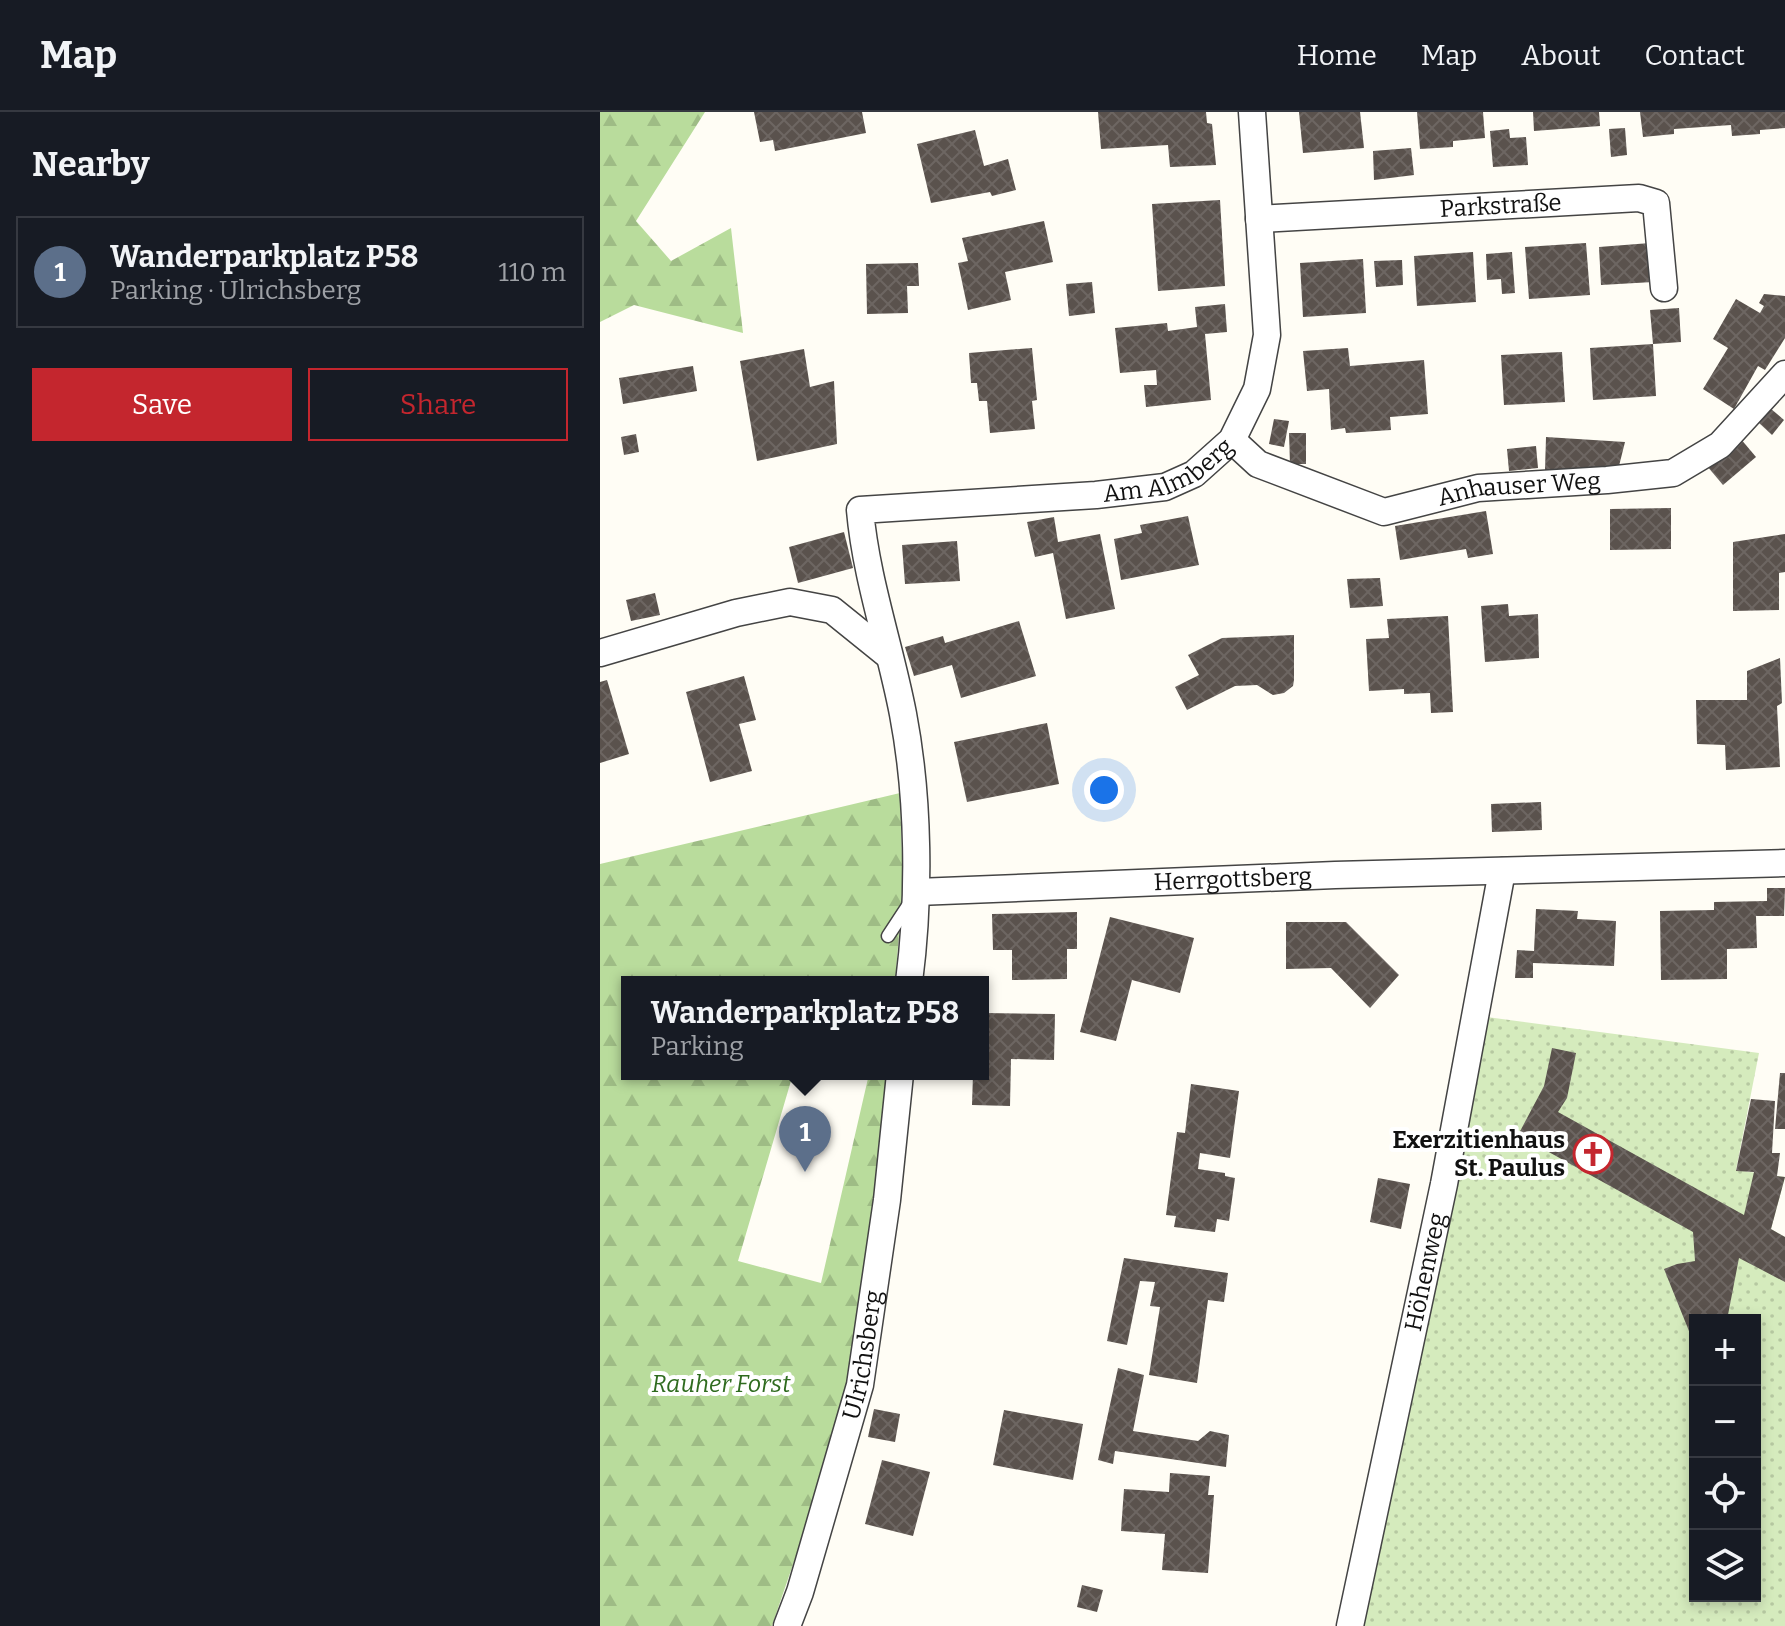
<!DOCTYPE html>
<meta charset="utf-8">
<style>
body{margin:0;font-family:Bitter,serif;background:#242831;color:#f1f3f6}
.controls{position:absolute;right:24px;bottom:24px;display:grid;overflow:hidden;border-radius:0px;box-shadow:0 4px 12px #0003}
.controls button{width:72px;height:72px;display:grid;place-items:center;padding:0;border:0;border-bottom:2px solid #363941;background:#171b24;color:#f1f3f6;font:40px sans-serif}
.you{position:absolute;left:504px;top:678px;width:28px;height:28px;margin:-20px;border:6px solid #fff;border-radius:50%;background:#1a73e8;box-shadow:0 0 0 12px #1a73e833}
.badge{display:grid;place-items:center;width:52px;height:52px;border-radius:50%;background:#c4262e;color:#fff;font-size:26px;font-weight:700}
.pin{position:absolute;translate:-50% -66px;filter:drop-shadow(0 2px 4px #0008)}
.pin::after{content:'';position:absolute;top:42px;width:28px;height:24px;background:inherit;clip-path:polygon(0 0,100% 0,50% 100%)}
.popup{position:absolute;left:21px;top:864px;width:368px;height:104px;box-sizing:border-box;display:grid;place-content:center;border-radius:0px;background:#171b24;filter:drop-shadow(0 2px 6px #0005);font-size:26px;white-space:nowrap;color:#9ea1a6}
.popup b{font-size:30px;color:#f1f3f6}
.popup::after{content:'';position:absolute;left:50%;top:100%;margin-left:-16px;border:16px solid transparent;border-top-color:#171b24}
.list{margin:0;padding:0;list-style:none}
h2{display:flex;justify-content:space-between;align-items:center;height:104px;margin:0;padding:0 32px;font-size:34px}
h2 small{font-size:26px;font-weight:400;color:#9ea1a6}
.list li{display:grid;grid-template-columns:52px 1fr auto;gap:24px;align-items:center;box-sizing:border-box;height:112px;margin:0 16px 16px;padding:0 16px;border:2px solid #363941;border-radius:0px}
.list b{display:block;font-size:30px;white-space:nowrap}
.list p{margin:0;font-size:26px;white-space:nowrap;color:#9ea1a6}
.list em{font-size:26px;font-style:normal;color:#9ea1a6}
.actions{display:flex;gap:16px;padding:24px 32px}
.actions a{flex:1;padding:18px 0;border:2px solid #c4262e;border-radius:0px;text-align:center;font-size:28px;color:#c4262e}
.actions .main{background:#c4262e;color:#fff}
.icon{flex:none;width:44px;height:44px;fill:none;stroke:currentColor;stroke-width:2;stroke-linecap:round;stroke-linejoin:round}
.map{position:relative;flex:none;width:1185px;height:1514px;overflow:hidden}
header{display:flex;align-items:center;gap:48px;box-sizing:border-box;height:112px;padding:0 40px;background:#171b24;border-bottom:2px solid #363941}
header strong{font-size:38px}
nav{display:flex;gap:44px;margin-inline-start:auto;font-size:28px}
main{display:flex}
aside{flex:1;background:#171b24}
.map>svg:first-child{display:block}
.grass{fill:url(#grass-dots);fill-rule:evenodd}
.forest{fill:url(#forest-firs)}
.building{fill:url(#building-cross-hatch)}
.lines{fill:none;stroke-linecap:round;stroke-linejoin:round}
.lane-casing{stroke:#444;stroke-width:15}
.street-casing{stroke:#444;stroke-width:29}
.lane{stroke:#fff;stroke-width:12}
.street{stroke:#fff;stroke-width:26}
.labels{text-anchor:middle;stroke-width:8;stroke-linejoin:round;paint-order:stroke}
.street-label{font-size:24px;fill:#111;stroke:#fff}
.poi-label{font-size:24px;font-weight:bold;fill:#111;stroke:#fff;text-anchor:end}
.park-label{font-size:24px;font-style:italic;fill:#2f6b1f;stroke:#fff}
</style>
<header>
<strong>Map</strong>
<nav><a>Home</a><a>Map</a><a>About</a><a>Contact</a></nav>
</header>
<main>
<aside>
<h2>Nearby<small></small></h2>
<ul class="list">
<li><span class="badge" style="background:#5c6f8a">1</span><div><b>Wanderparkplatz P58</b><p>Parking · Ulrichsberg</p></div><em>110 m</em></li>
</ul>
<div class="actions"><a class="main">Save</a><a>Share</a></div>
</aside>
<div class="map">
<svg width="1185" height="1514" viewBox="0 0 1185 1514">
<defs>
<pattern id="grass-dots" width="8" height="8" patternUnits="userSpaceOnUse" patternTransform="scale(2)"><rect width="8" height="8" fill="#d5ebbd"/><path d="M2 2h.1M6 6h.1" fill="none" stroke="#b6c8a1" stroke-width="1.8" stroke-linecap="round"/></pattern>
<pattern id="forest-firs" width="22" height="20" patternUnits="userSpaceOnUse" patternTransform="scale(2)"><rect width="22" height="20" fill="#b9dc9c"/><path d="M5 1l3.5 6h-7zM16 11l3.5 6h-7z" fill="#9ebc85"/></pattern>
<pattern id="building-cross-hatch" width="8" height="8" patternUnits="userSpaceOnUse" patternTransform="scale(2)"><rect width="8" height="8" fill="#5a524d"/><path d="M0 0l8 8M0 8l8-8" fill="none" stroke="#6d6662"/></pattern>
</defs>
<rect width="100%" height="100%" fill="#fffdf5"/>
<!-- grass -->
<path class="grass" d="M 887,905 L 1159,941 L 1136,1058 L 1185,1065 L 1171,1117 L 1185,1125 L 1185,1514 L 758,1514 ZM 1095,1208 L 1155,1208 L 1155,1484 L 1095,1484 Z"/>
<!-- forest -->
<g class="forest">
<path d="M 0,0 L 105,0 L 36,109 L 71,149 L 131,116 L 143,221 L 34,193 L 0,210 Z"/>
<path d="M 300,681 L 303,777 L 295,870 L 27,870 L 27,962 L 193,962 L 138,1149 L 221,1171 L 269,962 L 286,962 C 277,1065 268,1169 247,1270 C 230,1353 199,1433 172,1514 L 0,1514 L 0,752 Z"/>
</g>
<!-- building -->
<g class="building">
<path d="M 154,0 L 262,0 L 266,21 L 175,39 L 173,28 L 160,30 Z"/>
<path d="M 498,0 L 606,0 L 607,11 L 612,12 L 616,53 L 570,55 L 568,33 L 501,37 Z"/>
<path d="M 699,0 L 760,0 L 764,36 L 703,41 Z"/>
<path d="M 817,0 L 883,0 L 885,26 L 853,29 L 853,35 L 820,37 Z"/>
<path d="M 933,0 L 999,0 L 1000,14 L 934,19 Z"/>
<path d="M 1040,0 L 1185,0 L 1185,16 L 1160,18 L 1160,22 L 1132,24 L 1131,13 L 1074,17 L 1074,22 L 1043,25 Z"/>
<path d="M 1025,16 L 1027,43 L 1011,45 L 1009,17 Z"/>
<path d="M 909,17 L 910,26 L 926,25 L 928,53 L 893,55 L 890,19 Z"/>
<path d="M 375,18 L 384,54 L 408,47 L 416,78 L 392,84 L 390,80 L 331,91 L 317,32 Z"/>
<path d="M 811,36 L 814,63 L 774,68 L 773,39 Z"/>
<path d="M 620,88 L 625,174 L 558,179 L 552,92 Z"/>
<path d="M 444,109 L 453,150 L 405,160 L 411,188 L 368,198 L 358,151 L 368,149 L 362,126 Z"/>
<path d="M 986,131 L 990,183 L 929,187 L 925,135 Z"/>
<path d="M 1050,131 L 1053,170 L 1001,173 L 999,135 Z"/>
<path d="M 873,140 L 876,190 L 817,194 L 814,144 Z"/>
<path d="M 912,140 L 915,181 L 902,182 L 901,167 L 887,168 L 886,142 Z"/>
<path d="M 763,147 L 766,201 L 703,205 L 700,151 Z"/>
<path d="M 802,148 L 803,173 L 776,175 L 774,149 Z"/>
<path d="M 318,151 L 319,174 L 307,174 L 308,201 L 267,202 L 266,152 Z"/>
<path d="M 492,170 L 495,201 L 469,204 L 466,172 Z"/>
<path d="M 1164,182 L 1185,184 L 1185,226 L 1165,258 L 1158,254 L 1134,297 L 1103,277 L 1128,236 L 1113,227 L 1136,187 L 1160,201 L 1164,194 L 1159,191 Z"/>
<path d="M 625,192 L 627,220 L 605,222 L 611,288 L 546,295 L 544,273 L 557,273 L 556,258 L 520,261 L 515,216 L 567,211 L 568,219 L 597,215 L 595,195 Z"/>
<path d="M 1079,196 L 1081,230 L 1053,232 L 1056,284 L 993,288 L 990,236 L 1053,232 L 1050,198 Z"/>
<path d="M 432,236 L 437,288 L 432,289 L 435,317 L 390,321 L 387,289 L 379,289 L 377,271 L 371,271 L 369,241 Z"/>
<path d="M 748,236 L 750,254 L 824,248 L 828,302 L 790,305 L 791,318 L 746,321 L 745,316 L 731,318 L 729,277 L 707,279 L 703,239 Z"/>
<path d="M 204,237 L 210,275 L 234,269 L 237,332 L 157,349 L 140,249 Z"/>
<path d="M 962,240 L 965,290 L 904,293 L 901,243 Z"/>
<path d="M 93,254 L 97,279 L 23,292 L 19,266 Z"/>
<path d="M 1170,296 L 1184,308 L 1172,323 L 1158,310 Z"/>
<path d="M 674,307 L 689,309 L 684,335 L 669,332 Z"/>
<path d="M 689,321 L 706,321 L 706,352 L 690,352 Z"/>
<path d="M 36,322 L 39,340 L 24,343 L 21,325 Z"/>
<path d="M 946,325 L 1025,330 L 1018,358 L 945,358 Z"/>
<path d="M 1140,326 L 1156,345 L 1123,373 L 1107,354 Z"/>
<path d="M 936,334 L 938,356 L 909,359 L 907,337 Z"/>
<path d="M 1071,396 L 1071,437 L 1010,438 L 1010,397 Z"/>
<path d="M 886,399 L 893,442 L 868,446 L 866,437 L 800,448 L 795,414 Z"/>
<path d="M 588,404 L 599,453 L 521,468 L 514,427 L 542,421 L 540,413 Z"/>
<path d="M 454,405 L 458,430 L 500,422 L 515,497 L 466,507 L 453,441 L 435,445 L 427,410 Z"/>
<path d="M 244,420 L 253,456 L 198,471 L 189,435 Z"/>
<path d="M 1185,422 L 1185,460 L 1179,461 L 1179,498 L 1133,499 L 1133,430 Z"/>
<path d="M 357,429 L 360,469 L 305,472 L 302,433 Z"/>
<path d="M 780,466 L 783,494 L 750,496 L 747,467 Z"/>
<path d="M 55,481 L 60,503 L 31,509 L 26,488 Z"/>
<path d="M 908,492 L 909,504 L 938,502 L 939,546 L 885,550 L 881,494 Z"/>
<path d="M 848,504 L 853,600 L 831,601 L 830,581 L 804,582 L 804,577 L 769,579 L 766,527 L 789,526 L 787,507 Z"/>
<path d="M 419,509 L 436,564 L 361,586 L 352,553 L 314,564 L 305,535 L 343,524 L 345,531 Z"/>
<path d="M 694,523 L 694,568 L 693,574 L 684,581 L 673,583 L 657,573 L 635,574 L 587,598 L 575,575 L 599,563 L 588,543 L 622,526 Z"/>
<path d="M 1180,546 L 1182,591 L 1177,594 L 1180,655 L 1126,658 L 1125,633 L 1097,632 L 1096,588 L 1147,588 L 1147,559 Z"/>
<path d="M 144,564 L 156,608 L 139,612 L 152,659 L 110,670 L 86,580 Z"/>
<path d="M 7,568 L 29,642 L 0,651 L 0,570 Z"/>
<path d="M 447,611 L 459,672 L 367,690 L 354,630 Z"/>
<path d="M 941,690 L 942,718 L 892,720 L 891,692 Z"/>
<path d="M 1167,776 L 1185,776 L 1184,804 L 1156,804 L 1157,836 L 1127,837 L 1127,867 L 1061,868 L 1060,799 L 1114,798 L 1114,790 L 1167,789 Z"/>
<path d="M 936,797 L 978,799 L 977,807 L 1016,809 L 1014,854 L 933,851 L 933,866 L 915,866 L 917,838 L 934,839 Z"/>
<path d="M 477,800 L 477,837 L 467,837 L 467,867 L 412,868 L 412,838 L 393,838 L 392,802 Z"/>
<path d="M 510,805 L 594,826 L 580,881 L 532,868 L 516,929 L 480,920 Z"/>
<path d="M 686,810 L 746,810 L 799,863 L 770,896 L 731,856 L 686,857 Z"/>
<path d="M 383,901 L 455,902 L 454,948 L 411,947 L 410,994 L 372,993 L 373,962 L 383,962 Z"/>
<path d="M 952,936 L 976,941 L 967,986 L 958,1000 L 1144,1103 L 1154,1060 L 1136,1059 L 1151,987 L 1175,989 L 1172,1041 L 1180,1041 L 1177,1064 L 1185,1065 L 1171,1117 L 1185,1125 L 1185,1170 L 1139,1146 L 1127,1208 L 1095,1208 L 1095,1234 L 1064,1157 L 1077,1152 L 1095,1149 L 1093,1120 L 918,1023 L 944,974 Z"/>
<path d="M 1180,961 L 1185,961 L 1185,1017 L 1175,1017 Z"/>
<path d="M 591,972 L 639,979 L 630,1046 L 600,1041 L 598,1057 L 625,1061 L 625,1064 L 635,1066 L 629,1109 L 617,1107 L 615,1120 L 574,1115 L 576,1104 L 566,1103 L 577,1020 L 585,1021 Z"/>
<path d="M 778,1066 L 810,1072 L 801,1117 L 770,1110 Z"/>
<path d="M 524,1146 L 628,1161 L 624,1190 L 608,1188 L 597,1271 L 549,1263 L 560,1195 L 550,1194 L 555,1170 L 540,1169 L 527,1233 L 507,1229 Z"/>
<path d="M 518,1256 L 544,1263 L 533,1319 L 598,1329 L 610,1319 L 629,1323 L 626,1355 L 515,1339 L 513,1352 L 498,1348 Z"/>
<path d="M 274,1297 L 300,1302 L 295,1330 L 268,1325 Z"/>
<path d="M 404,1298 L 483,1312 L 473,1368 L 393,1353 Z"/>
<path d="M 282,1348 L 330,1360 L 313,1424 L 265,1412 Z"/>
<path d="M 570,1361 L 610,1364 L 608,1383 L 614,1383 L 608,1461 L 562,1458 L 565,1422 L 521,1419 L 524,1377 L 569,1380 Z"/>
<path d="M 482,1473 L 503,1478 L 497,1500 L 477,1495 Z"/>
</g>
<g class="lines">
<defs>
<path id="lane" d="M 288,824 L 311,789"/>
<g id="street">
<path id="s1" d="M 659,107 L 1039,86 L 1056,91 L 1064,176"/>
<path id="s2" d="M 632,328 L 658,352 L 784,400 L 878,376 L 1007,368 L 1073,361 L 1120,333 L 1185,262"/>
<path d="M 0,541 L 136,501 L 190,490 L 232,498 L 289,544"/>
<path id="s3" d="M 317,780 L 735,763 L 1185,751"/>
<path id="s4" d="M 309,870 C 320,785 319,686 303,602 C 290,534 266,467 260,398 L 496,383 L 565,375 L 594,362 L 632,328 L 657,277 L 667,223 L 652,0"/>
<path id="s5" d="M 187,1514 L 200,1480 L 260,1273 L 287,1088 L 300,962"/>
<path id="s6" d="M 750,1514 L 844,1072 L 902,759"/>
</g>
</defs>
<!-- lane casing -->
<use href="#lane" class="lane-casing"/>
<!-- street casing -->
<use href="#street" class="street-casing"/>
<!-- lane -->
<use href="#lane" class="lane"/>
<!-- street -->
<use href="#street" class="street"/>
</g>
<!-- icons -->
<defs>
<symbol id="church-ring" viewBox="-11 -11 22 22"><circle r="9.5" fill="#fff" stroke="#c4262e" stroke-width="1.5"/><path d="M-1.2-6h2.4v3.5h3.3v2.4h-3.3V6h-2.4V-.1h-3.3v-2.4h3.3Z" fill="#c4262e"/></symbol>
</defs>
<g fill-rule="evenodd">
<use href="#church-ring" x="971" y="1020" width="44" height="44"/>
</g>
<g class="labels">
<!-- street labels -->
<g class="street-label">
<text dy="8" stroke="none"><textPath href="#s1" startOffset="242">Parkstraße</textPath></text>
<text dy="8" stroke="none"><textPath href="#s4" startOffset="792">Am Almberg</textPath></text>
<text dy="8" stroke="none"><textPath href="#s2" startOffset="308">Anhauser Weg</textPath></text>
<text dy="8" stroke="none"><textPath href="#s3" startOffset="316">Herrgottsberg</textPath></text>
<text dy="8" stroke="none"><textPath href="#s6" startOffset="362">Höhenweg</textPath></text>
<text dy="8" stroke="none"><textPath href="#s5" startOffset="282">Ulrichsberg</textPath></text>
</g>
<!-- poi labels -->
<g class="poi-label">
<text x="965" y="1036">Exerzitienhaus<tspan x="965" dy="28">St. Paulus</tspan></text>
</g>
<!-- park labels -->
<g class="park-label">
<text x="121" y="1280">Rauher Forst</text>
</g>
</g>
</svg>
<div class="controls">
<button>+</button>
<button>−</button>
<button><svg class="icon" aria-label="locate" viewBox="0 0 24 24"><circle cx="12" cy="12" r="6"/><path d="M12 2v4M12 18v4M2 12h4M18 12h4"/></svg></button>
<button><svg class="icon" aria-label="layers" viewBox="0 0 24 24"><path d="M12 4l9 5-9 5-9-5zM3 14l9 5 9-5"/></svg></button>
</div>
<div class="you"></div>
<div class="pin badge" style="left:205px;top:1060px;background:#5c6f8a">1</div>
<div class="popup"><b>Wanderparkplatz P58</b>Parking</div>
</div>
</main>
